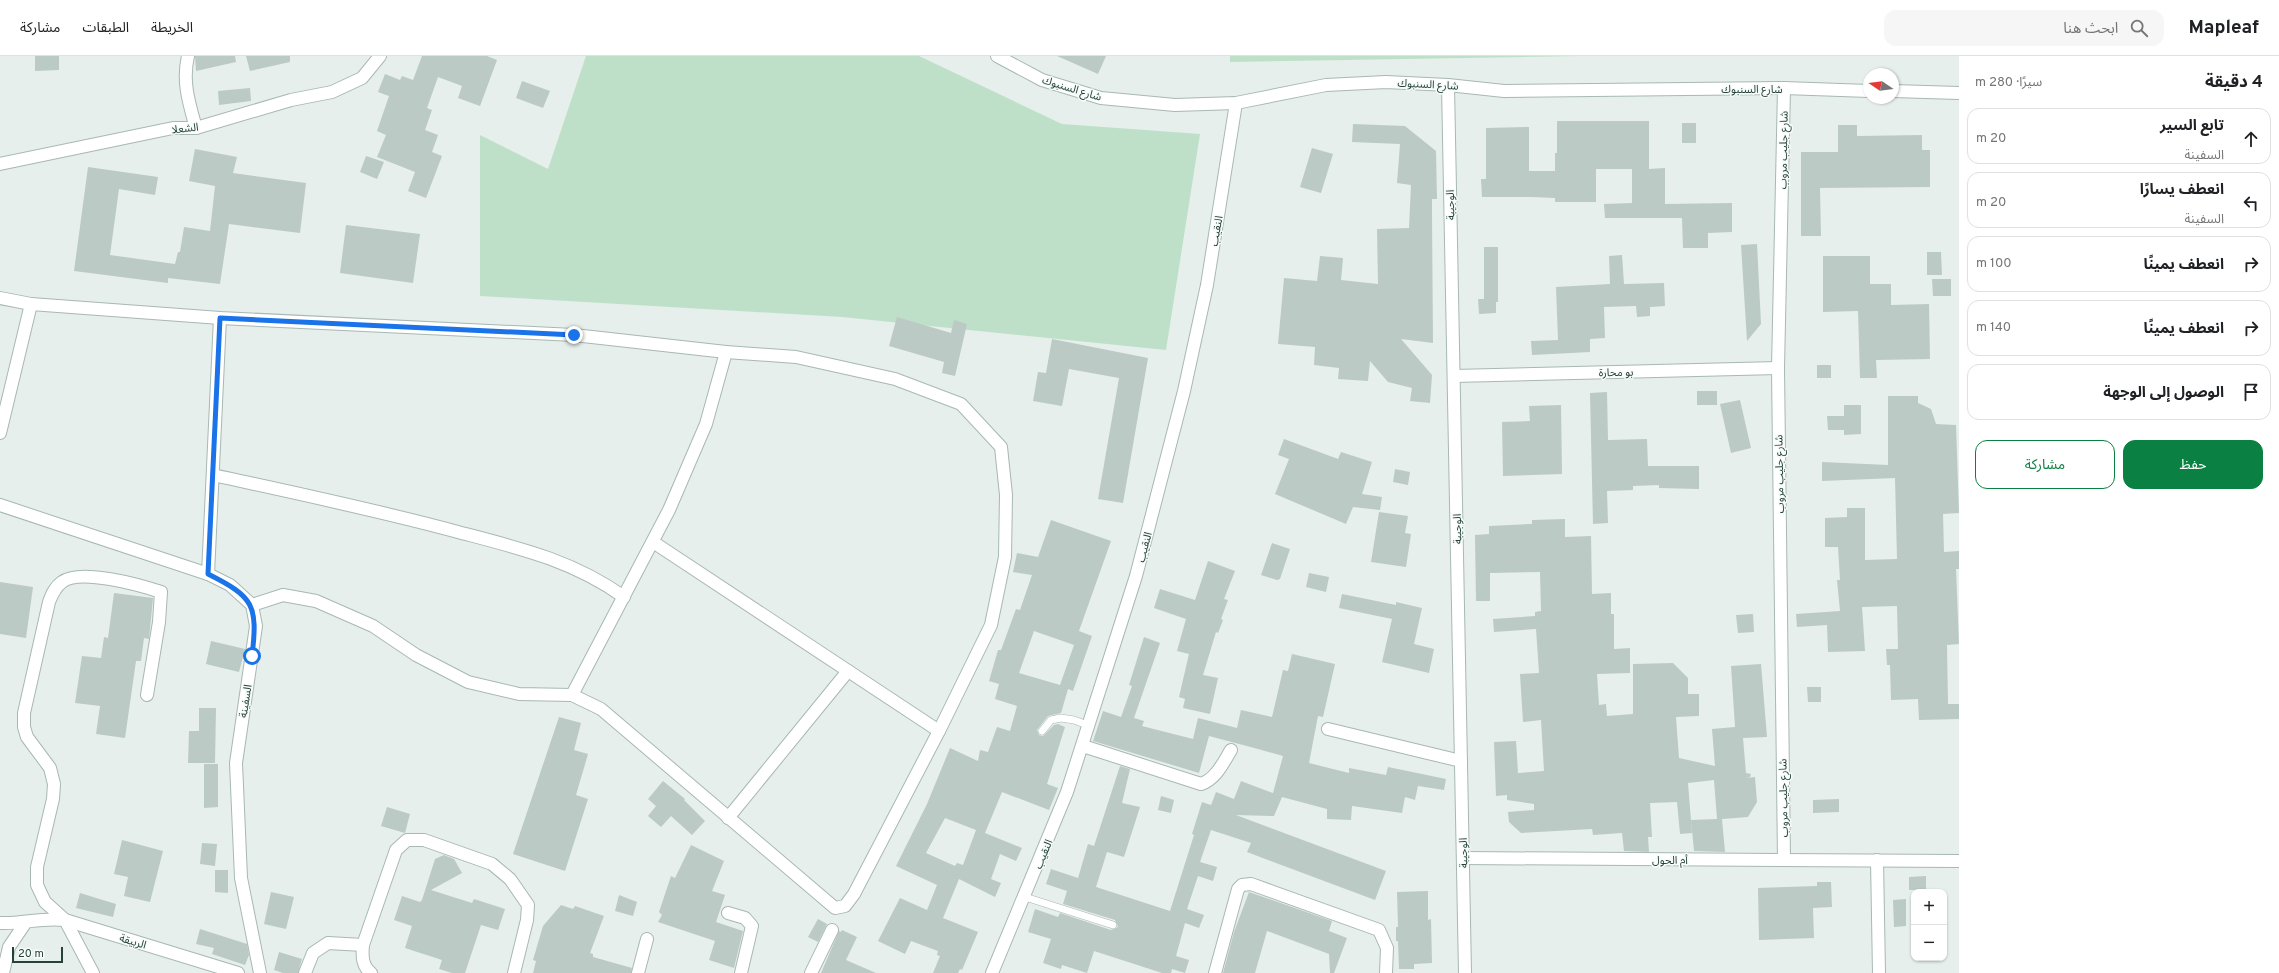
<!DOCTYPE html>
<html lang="ar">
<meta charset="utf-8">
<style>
body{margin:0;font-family:Overpass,"Noto Sans Arabic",sans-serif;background:#f6f6f6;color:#202124;direction:rtl}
.controls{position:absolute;right:12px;bottom:12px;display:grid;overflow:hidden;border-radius:8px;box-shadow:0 1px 3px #0004}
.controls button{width:36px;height:36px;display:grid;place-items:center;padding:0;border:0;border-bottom:1px solid #e0e0e0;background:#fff;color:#202124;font:20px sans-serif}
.compass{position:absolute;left:1863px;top:12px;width:36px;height:36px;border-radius:50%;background:#fff;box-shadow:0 1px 3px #0004;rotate:283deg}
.scale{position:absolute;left:12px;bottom:10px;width:51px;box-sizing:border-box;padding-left:4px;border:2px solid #24423a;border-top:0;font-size:11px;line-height:14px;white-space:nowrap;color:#24423a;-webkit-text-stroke:3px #f7fbf9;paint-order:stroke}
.stop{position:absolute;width:12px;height:12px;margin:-9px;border:3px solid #1a73e8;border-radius:50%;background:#fff}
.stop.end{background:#1a73e8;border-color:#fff;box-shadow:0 1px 4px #0008}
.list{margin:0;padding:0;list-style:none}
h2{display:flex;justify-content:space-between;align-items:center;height:52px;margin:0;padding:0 16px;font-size:17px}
h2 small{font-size:13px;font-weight:400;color:#757577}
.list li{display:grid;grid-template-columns:26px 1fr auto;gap:12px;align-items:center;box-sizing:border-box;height:56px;margin:0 8px 8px;padding:0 8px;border:1px solid #e0e0e0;border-radius:12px}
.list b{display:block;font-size:15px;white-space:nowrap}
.list p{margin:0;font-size:13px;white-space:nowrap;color:#757577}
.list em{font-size:13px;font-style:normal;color:#757577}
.actions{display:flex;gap:8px;padding:12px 16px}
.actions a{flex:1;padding:9px 0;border:1px solid #0b8043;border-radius:12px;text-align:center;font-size:14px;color:#0b8043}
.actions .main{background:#0b8043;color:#fff}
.icon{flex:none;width:22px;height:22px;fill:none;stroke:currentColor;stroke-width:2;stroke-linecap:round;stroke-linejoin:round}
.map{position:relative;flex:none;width:1959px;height:917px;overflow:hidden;direction:ltr}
header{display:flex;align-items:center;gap:24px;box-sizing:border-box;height:56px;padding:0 20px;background:#fff;border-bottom:1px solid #e0e0e0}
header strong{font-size:19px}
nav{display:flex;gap:22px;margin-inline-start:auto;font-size:14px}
.search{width:280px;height:36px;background:#f6f6f6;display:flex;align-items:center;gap:10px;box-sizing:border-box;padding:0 14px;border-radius:12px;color:#757577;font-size:15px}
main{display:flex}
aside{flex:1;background:#fff}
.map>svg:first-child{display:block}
.green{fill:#bfe0c8}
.building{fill:#bbcac4;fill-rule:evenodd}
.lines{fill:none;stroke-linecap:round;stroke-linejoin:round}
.lane-casing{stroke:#a8b8b2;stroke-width:8}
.street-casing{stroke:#a8b8b2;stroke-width:14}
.secondary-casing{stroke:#a4bbb3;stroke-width:14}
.lane{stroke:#fff;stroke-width:7}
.street{stroke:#fff;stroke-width:12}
.secondary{stroke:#fff;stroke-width:12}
.route{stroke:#1a73e8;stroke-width:5}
.labels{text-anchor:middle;stroke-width:3;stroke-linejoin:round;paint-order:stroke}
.street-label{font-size:11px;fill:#24423a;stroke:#f7fbf9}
</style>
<header>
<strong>Mapleaf</strong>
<div class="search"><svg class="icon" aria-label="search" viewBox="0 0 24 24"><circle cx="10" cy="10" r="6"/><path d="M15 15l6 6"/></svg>ابحث هنا</div>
<nav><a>الخريطة</a><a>الطبقات</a><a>مشاركة</a></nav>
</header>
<main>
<aside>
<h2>4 دقيقة<small>سيرًا · 280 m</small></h2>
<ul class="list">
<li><svg class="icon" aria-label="ahead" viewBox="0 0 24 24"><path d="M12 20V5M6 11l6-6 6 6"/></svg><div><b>تابع السير</b><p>السفينة</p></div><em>20 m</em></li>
<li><svg class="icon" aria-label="left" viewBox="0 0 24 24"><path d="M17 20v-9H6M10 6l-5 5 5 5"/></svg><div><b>انعطف يسارًا</b><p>السفينة</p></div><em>20 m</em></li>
<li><svg class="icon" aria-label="right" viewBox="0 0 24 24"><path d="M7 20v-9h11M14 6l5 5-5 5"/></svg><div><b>انعطف يمينًا</b></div><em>100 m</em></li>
<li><svg class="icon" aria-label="right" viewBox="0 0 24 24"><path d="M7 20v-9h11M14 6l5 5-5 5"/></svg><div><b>انعطف يمينًا</b></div><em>140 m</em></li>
<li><svg class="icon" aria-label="arrive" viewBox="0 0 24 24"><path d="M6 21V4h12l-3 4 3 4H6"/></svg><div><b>الوصول إلى الوجهة</b></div></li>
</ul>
<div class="actions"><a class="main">حفظ</a><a>مشاركة</a></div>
</aside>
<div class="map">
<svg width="1959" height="917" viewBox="0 0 1959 917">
<rect width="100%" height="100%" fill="#e6efeb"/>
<!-- green -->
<g class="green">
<path d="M 586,0 L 919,0 L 1062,68 L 1200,78 L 1166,294 L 842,261 L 480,240 L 480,79 L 548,113 Z"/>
<path d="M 1230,0 L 1578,0 L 1230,6 Z"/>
</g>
<!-- building -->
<g class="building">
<path d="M 35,0 L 59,0 L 59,14 L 35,15 Z"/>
<path d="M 195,0 L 235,0 L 236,6 L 196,15 Z"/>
<path d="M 246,0 L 290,0 L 290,6 L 250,15 Z"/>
<path d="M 422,0 L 487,0 L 497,4 L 480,50 L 458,42 L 462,30 L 438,21 L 427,52 L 432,54 L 425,74 L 438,79 L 432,96 L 442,100 L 426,142 L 408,135 L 415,116 L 377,101 L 386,79 L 377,75 L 389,40 L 378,36 L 385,18 L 400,24 L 402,20 L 413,24 Z"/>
<path d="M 1057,0 L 1106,0 L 1098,18 Z"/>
<path d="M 522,25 L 550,35 L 543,52 L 516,42 Z"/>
<path d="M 250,32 L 251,45 L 219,49 L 218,35 Z"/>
<path d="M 1557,65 L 1649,65 L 1649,113 L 1665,112 L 1665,148 L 1732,147 L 1732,176 L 1708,177 L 1708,192 L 1683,192 L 1682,162 L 1605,162 L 1604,148 L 1632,147 L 1632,113 L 1596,113 L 1596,146 L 1555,146 L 1555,142 L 1532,141 L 1482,141 L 1481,123 L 1486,123 L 1486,72 L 1529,71 L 1529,115 L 1555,115 L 1555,97 L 1557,97 Z"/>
<rect x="1682" y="67" width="14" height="20"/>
<path d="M 1353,68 L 1405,70 L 1436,95 L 1437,143 L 1432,143 L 1432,157 L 1433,287 L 1401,283 L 1432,319 L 1430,347 L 1410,345 L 1412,332 L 1388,326 L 1370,305 L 1368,325 L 1338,323 L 1339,312 L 1314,309 L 1315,291 L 1278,288 L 1284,222 L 1317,225 L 1320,200 L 1343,202 L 1341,224 L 1378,228 L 1377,173 L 1409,172 L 1411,129 L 1397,127 L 1400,88 L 1352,86 Z"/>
<path d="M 1838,69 L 1857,69 L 1857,80 L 1922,79 L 1922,94 L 1930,94 L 1930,131 L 1820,132 L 1821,180 L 1801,180 L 1801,96 L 1838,96 Z"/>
<path d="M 1312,92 L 1333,98 L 1321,137 L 1300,131 Z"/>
<path d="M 195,93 L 237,101 L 233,117 L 306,127 L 300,177 L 229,168 L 220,228 L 168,222 L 168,227 L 74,215 L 88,111 L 158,121 L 155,139 L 119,133 L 110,199 L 175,208 L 178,196 L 180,196 L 184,171 L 210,175 L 215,130 L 189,125 Z"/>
<path d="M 366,100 L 384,106 L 377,123 L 360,116 Z"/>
<path d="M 346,169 L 420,178 L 413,227 L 340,217 Z"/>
<path d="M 1757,188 L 1761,268 L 1747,285 L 1741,189 Z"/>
<path d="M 1484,191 L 1498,191 L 1498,246 L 1496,246 L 1496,257 L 1479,258 L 1478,243 L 1484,243 Z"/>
<path d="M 1927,196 L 1941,196 L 1942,219 L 1927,219 Z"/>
<path d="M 1622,199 L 1624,228 L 1664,227 L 1665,250 L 1650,251 L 1650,260 L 1637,261 L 1636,250 L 1604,251 L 1605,282 L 1590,283 L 1590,296 L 1532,299 L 1531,285 L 1558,284 L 1556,231 L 1610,228 L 1609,200 Z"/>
<path d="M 1823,200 L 1870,200 L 1870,228 L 1891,228 L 1891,249 L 1929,248 L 1930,303 L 1876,304 L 1877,322 L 1860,322 L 1858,255 L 1823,256 Z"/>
<path d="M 1932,223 L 1951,223 L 1951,240 L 1933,240 Z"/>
<path d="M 897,261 L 951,277 L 954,264 L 967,268 L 955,320 L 942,317 L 944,306 L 889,290 Z"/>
<path d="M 1052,283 L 1148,302 L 1123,447 L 1098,443 L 1119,322 L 1069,313 L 1062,350 L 1033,345 L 1038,316 L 1046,317 Z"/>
<rect x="1817" y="309" width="14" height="13"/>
<rect x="1697" y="335" width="20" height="14"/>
<path d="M 1607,336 L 1608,384 L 1647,383 L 1648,410 L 1699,410 L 1699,433 L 1659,432 L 1659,429 L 1633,430 L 1633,434 L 1607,435 L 1608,467 L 1593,468 L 1590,337 Z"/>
<path d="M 1888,340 L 1918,340 L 1918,347 L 1931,353 L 1936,368 L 1956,369 L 1959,457 L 1943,458 L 1944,496 L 1959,495 L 1959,513 L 1956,513 L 1959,588 L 1947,589 L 1948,648 L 1959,648 L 1959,663 L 1919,664 L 1918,643 L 1891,644 L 1890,609 L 1887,609 L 1886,593 L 1898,593 L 1897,550 L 1862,551 L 1865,595 L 1828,596 L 1827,569 L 1797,571 L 1796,558 L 1840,555 L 1837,524 L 1840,524 L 1838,491 L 1825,491 L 1825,462 L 1847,461 L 1847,452 L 1865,452 L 1865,504 L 1897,503 L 1895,422 L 1822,425 L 1822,406 L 1888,409 Z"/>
<path d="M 1740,344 L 1751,392 L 1731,397 L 1720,348 Z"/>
<path d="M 1561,349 L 1562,418 L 1503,420 L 1502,366 L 1530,365 L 1529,350 Z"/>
<path d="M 1844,349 L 1861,349 L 1861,378 L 1844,379 L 1844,374 L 1828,374 L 1827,360 L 1844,360 Z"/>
<path d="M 1284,383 L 1338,403 L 1341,396 L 1372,406 L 1362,438 L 1382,441 L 1380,454 L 1353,451 L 1346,468 L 1275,438 L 1289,403 L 1278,399 Z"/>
<path d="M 1395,413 L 1410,416 L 1408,429 L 1393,426 Z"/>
<path d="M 1379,456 L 1408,460 L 1405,477 L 1411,478 L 1406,511 L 1371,506 Z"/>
<path d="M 1565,463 L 1565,481 L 1591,480 L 1592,538 L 1611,537 L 1611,558 L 1614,558 L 1614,593 L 1630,592 L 1630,617 L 1597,618 L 1599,649 L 1606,648 L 1607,660 L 1633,658 L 1633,608 L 1673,607 L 1688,622 L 1688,638 L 1699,638 L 1699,660 L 1676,661 L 1679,702 L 1715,710 L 1712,673 L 1735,671 L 1731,610 L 1761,608 L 1767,681 L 1743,682 L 1746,717 L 1751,718 L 1750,721 L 1746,722 L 1755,721 L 1757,746 L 1748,761 L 1722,763 L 1725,796 L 1694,795 L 1691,764 L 1717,763 L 1714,724 L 1688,727 L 1692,777 L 1680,778 L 1677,746 L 1650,747 L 1652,781 L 1648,781 L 1649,796 L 1624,795 L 1622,777 L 1593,779 L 1592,773 L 1521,777 L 1509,766 L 1508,756 L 1534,754 L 1534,748 L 1507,744 L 1507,739 L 1496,740 L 1494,686 L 1516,685 L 1518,717 L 1544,715 L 1541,664 L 1523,666 L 1520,618 L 1539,617 L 1536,573 L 1494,576 L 1493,563 L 1535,560 L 1535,556 L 1541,555 L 1540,516 L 1490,517 L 1490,545 L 1476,545 L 1475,479 L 1489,478 L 1489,470 L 1532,468 L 1532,464 Z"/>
<path d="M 1051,464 L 1111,485 L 1079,575 L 1092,580 L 1073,635 L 1068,633 L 1061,657 L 1048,660 L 1037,674 L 1039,679 L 1043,680 L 1054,669 L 1058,668 L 1065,671 L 1047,728 L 1058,732 L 1049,754 L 1002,736 L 985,777 L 1022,792 L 1016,805 L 1000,798 L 991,823 L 1001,827 L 995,841 L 959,823 L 943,862 L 978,876 L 962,914 L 960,913 L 958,917 L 933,917 L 940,900 L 937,899 L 938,895 L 911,885 L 905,898 L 878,885 L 900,842 L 927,854 L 937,829 L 896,810 L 927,748 L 950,692 L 978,705 L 980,694 L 988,696 L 997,671 L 1010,675 L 1017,650 L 995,643 L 999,628 L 989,625 L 998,594 L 1001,594 L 1016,553 L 1020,554 L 1032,519 L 1013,516 L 1017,497 L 1038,501 ZM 1034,575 L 1074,589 L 1060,629 L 1019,617 ZM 945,762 L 976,774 L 963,809 L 957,807 L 955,810 L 926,797 Z"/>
<path d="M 1272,487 L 1290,493 L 1280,523 L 1277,524 L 1261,519 Z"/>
<path d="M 1208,505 L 1235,515 L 1224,543 L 1228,544 L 1221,563 L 1223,564 L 1218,577 L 1216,576 L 1203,619 L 1218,622 L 1210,658 L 1183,652 L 1185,643 L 1179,641 L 1189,598 L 1177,595 L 1186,563 L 1154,552 L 1160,533 L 1195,544 Z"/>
<path d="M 1309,517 L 1329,521 L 1326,536 L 1306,531 Z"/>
<path d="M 0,526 L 33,531 L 26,582 L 0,578 Z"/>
<path d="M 114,537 L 153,542 L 149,583 L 144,582 L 141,605 L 136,605 L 125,682 L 96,678 L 100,650 L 75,647 L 82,600 L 101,602 L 104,581 L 108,582 Z"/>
<path d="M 1342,538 L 1396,549 L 1396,546 L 1422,552 L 1414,588 L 1434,593 L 1429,617 L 1382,606 L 1392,563 L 1339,552 Z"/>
<path d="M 1753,558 L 1754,576 L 1738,577 L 1736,559 Z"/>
<path d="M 1144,581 L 1160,587 L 1134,662 L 1144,665 L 1142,670 L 1193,683 L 1198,662 L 1237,672 L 1241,654 L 1272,661 L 1283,614 L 1288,615 L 1292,598 L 1335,608 L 1323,661 L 1318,660 L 1309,707 L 1349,717 L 1349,712 L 1386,719 L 1388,711 L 1446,723 L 1444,734 L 1418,730 L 1415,744 L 1405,741 L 1402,757 L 1352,750 L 1351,764 L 1327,763 L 1327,753 L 1282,741 L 1274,760 L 1236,759 L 1386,815 L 1375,844 L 1247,796 L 1251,787 L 1211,774 L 1200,806 L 1217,811 L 1213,825 L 1198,820 L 1187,853 L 1204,859 L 1199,872 L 1185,867 L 1176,900 L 1189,904 L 1185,917 L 1172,913 L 1171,917 L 1162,917 L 1094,895 L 1087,917 L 1062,909 L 1061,913 L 1043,907 L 1051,883 L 1028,876 L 1035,853 L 1058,861 L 1060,857 L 1111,874 L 1118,871 L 1115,864 L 1063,848 L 1067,835 L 1046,828 L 1051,813 L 1078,822 L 1088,788 L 1094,790 L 1120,710 L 1130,713 L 1122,747 L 1140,751 L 1124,801 L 1107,796 L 1096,831 L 1170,855 L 1194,779 L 1192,778 L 1202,746 L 1211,749 L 1216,736 L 1234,743 L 1241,725 L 1273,737 L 1283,700 L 1258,693 L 1209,680 L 1199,717 L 1093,685 L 1103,655 L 1121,661 L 1132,630 L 1129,629 Z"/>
<path d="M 211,585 L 245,593 L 239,616 L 206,608 Z"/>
<path d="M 1807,631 L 1821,631 L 1821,646 L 1808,646 Z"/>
<path d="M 199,652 L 216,652 L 215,707 L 188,707 L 189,675 L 199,675 Z"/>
<path d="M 559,661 L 581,667 L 574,694 L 588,698 L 576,739 L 588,743 L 565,815 L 513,798 Z"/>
<path d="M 204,708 L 218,708 L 218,751 L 204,752 Z"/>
<path d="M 663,725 L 685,743 L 684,744 L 705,765 L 692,779 L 671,760 L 661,771 L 648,760 L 656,750 L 648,743 Z"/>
<path d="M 1161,740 L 1174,744 L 1171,757 L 1158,754 Z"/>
<path d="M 1839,743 L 1839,756 L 1813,757 L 1813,744 Z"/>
<path d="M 387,751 L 410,758 L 405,777 L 381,770 Z"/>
<path d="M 122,784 L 163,795 L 150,846 L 124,840 L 128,821 L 114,818 Z"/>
<path d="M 202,787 L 217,788 L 215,810 L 200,808 Z"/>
<path d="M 691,789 L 724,805 L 712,835 L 725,839 L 716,866 L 743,875 L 734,912 L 709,904 L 715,885 L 658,866 L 662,859 L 659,856 L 671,820 L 675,822 Z"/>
<path d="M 444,799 L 454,803 L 462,817 L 431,834 L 472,847 L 474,843 L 505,853 L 498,874 L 481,869 L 465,917 L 452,917 L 439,913 L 442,904 L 405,892 L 412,870 L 394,864 L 402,840 L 420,846 L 422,844 L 435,803 Z"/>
<path d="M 215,814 L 228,814 L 228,837 L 215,836 Z"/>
<path d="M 1926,820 L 1926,834 L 1909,834 L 1909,821 Z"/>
<path d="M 1817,826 L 1831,826 L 1832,851 L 1813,852 L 1814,882 L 1759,884 L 1758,832 L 1817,830 Z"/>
<path d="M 1428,835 L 1428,864 L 1431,863 L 1432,907 L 1414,908 L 1414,913 L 1399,913 L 1398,885 L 1396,885 L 1396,871 L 1398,871 L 1397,836 Z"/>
<path d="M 271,836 L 294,841 L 286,873 L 264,868 Z"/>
<path d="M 1249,836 L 1332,865 L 1329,875 L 1347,882 L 1334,917 L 1330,917 L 1329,898 L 1267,875 L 1255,917 L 1223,917 L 1234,876 Z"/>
<path d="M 80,837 L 116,848 L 113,861 L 76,852 Z"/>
<path d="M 619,839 L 637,846 L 633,860 L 615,855 Z"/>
<path d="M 1906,843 L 1906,870 L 1894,871 L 1893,844 Z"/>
<path d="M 561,849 L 573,853 L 575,850 L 604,860 L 590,897 L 593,898 L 593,901 L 632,912 L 631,917 L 533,917 L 536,905 L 533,904 L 543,870 Z"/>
<path d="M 818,863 L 827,868 L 818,886 L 808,881 Z"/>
<path d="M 200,873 L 247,888 L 249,899 L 245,909 L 212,898 L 214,892 L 196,888 Z"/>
<path d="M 842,874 L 857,881 L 846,904 L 876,917 L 821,917 L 839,875 L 841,876 Z"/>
<path d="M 279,896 L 302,903 L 298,917 L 283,917 L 274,914 Z"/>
</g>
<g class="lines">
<defs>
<g id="lane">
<path d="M 1042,675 L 1051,664 L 1061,662 L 1074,664 L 1090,670"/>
<path d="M 1025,841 L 1113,869"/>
</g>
<g id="street">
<path d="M 188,0 C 182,26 189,47 196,72"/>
<path d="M 997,0 L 1042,24 L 1101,42 L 1175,49 L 1236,47 L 1326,29 L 1386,26 L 1448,29 L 1504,35 L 1784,32 L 1869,35"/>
<path d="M 1448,29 L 1465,917"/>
<path d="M 1893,35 L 1959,37"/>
<path d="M 0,108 L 173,72 L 196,72 L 291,44 L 332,36 L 362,22 L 380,0"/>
<path d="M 0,242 L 31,248"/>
<path d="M 1454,320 L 1778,312"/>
<path d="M 0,377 L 31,248 L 220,262 L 574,279 L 726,296 L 796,301 L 895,323 L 961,348 L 1001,391 L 1006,439 L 1005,501 L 991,569 L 939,675 L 854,838 L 845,850 L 835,852 L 601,653 L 572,639 L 519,638 L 468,626 L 416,599 L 373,570 L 316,545 L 283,539 L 252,549"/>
<path d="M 213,419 C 295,437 377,454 458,476 C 519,492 572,504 624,541"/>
<path d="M 0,449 L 208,518 L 230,529 L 252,549 L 256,570 L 236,707 L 241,822 L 260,917"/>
<path d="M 653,486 L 939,675"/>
<path d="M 208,518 L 220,262"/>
<path d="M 572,639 L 669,454 L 706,368 L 726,296"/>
<path d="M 1328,673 L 1461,705"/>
<path d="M 1083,690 L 1201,728 C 1216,723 1223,707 1231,694"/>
<path d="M 728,762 L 848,615"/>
<path d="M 1463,802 L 1959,805"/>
<path d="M 1784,804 L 1778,312 L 1784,32"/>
<path d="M 1877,804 L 1879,917"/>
<path d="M 728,857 L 745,862 L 752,870 L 741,917"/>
<path d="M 0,867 C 22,868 43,861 65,864 L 238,917"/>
<path d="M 3,917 L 9,891 L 26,866"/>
<path d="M 93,917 L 65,864 L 45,846 L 37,829 L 37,811 L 53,743 L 54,728 L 50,712 L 27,681 L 24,671 L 24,657 L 49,546 C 52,538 55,531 62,526 C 80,512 140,529 161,536 L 159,566 L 147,639"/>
<path d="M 305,917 L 313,897 L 328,887 L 363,889"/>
<path d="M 371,917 C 362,910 362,900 363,889 L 396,794 L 407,784 L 424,784 L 492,808 L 510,823 L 528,849 L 527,864 L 514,917"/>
<path d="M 638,917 L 647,883"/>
<path d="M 811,917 L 832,874"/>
<path d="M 992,917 L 1067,736 L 1136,520 L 1184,335 L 1207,229 L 1236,47"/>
<path d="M 1215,917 L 1238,833 L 1242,829 L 1251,828 L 1379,874 L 1387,892 L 1386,917"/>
</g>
<path id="secondary" d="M 0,916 L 1,917"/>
</defs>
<!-- lane casing -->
<use href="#lane" class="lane-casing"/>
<!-- street casing -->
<use href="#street" class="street-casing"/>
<!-- secondary casing -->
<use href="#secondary" class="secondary-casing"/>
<!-- lane -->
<use href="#lane" class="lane"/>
<!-- street -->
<use href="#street" class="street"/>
<!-- secondary -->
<use href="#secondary" class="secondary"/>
</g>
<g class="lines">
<!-- route -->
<path class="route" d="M 252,600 C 258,549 254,541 208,518 L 220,262 L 574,279"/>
</g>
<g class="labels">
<!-- street labels -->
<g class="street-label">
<text transform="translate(1428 28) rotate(3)" y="4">شارع السنبوك</text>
<text transform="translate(1072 32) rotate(17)" y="4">شارع السنبوك</text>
<text x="1752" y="37">شارع السنبوك</text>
<text transform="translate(185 72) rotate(-6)" y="4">الشعلا</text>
<text transform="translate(1783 94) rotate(-89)" y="4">شارع جليب مروب</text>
<text transform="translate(1450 149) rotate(-91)" y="4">الوجيبة</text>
<text transform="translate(1216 175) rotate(-80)" y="4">النقيب</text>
<text transform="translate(1616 316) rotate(-1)" y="4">بو محارة</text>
<text transform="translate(1779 418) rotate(-91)" y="4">شارع جليب مروب</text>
<text transform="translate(1457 473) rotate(-91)" y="4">الوجيبة</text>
<text transform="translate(1144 491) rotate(-75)" y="4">النقيب</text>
<text transform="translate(245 645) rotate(-81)" y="4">السفينة</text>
<text transform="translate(1783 742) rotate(-91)" y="4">شارع جليب مروب</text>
<text transform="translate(1463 797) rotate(-91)" y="4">الوجيبة</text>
<text transform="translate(1043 798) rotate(-67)" y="4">النقيب</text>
<text x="1670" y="808">أم الحول</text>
<text transform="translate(133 885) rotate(17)" y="4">الربيقة</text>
</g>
</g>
</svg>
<div class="controls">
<button>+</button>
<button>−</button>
</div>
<svg class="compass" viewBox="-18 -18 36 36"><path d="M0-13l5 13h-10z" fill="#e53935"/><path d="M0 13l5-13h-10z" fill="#757577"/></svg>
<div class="scale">20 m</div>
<div class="stop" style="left:252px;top:600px"></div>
<div class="stop end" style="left:574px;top:279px"></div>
</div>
</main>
